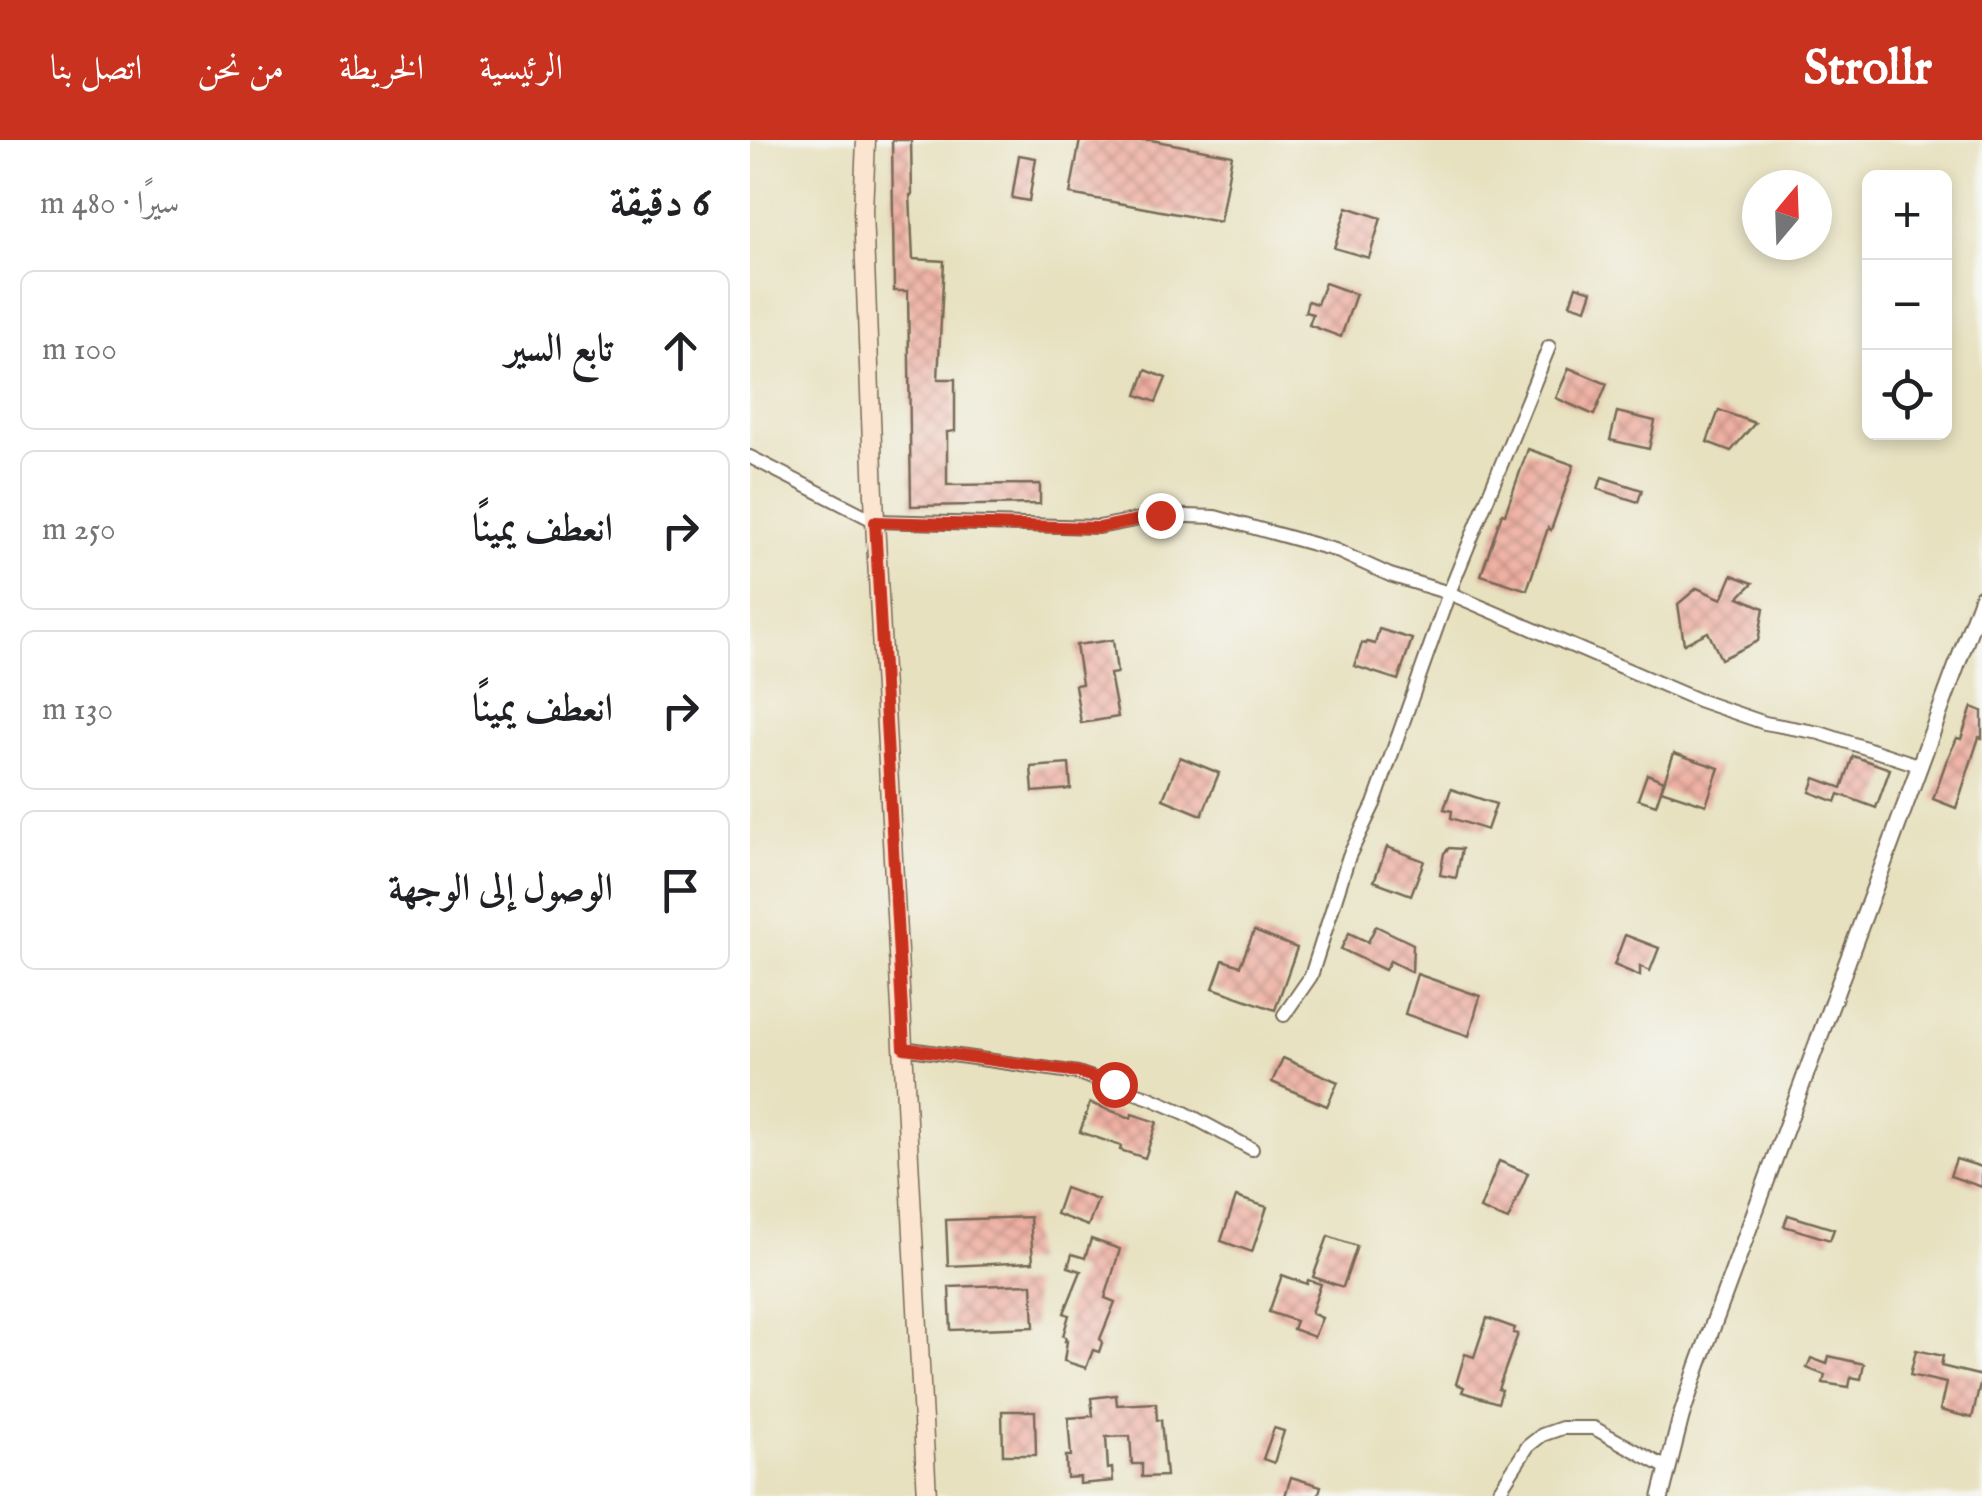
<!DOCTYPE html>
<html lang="ar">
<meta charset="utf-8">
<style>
body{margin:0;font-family:"IM FELL English",Amiri,serif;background:#f6f6f6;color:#202124;direction:rtl}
.controls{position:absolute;right:30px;top:30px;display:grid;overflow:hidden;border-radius:15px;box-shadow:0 5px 15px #0003}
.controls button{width:90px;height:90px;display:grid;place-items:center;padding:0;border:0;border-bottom:2px solid #e0e0e0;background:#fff;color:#202124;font:50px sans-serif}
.compass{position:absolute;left:992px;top:30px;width:90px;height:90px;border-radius:50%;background:#fff;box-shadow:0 5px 15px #0003;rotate:19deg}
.stop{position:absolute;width:30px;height:30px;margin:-22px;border:8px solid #c8321e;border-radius:50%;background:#fff}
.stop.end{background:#c8321e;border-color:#fff;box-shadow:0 2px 10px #0008}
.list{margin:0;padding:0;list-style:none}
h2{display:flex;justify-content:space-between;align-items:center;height:130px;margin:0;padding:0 40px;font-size:42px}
h2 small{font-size:32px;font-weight:400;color:#757577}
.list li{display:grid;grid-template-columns:65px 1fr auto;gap:30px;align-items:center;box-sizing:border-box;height:160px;margin:0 20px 20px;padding:0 20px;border:2px solid #e0e0e0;border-radius:15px}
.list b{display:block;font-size:38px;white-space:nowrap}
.list em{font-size:32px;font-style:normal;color:#757577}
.icon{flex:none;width:55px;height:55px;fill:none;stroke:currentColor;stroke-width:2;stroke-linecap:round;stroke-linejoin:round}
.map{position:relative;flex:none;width:1232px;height:1356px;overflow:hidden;direction:ltr}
header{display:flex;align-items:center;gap:60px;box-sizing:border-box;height:140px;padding:0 50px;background:#c8321e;color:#fff}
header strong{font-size:48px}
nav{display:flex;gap:55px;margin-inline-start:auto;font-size:35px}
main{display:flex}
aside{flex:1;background:#fff}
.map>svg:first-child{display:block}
.building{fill:url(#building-cross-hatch)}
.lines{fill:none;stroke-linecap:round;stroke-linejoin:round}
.minor-casing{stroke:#776a56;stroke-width:16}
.tertiary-casing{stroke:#776a56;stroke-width:19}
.secondary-casing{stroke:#776a56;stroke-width:21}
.minor{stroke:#fff;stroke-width:12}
.tertiary{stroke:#fff;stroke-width:15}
.secondary{stroke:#fce5d0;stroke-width:18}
.route{stroke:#c8321e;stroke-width:12}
</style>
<header>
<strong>Strollr</strong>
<nav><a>الرئيسية</a><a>الخريطة</a><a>من نحن</a><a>اتصل بنا</a></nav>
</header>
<main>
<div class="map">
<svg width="1232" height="1356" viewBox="0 0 1232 1356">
<defs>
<pattern id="building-cross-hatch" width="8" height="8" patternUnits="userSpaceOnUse" patternTransform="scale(2.5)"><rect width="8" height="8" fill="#efb0a3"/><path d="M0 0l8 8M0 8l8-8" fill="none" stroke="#c38f84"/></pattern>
</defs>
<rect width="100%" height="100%" fill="#f6f6f2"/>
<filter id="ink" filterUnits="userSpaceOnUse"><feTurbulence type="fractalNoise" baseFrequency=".01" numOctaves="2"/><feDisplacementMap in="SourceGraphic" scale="20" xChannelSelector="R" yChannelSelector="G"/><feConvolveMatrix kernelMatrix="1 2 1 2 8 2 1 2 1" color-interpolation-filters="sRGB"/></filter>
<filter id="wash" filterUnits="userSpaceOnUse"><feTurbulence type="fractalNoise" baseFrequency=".0048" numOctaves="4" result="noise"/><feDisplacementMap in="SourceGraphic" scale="40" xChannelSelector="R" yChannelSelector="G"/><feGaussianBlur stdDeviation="2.25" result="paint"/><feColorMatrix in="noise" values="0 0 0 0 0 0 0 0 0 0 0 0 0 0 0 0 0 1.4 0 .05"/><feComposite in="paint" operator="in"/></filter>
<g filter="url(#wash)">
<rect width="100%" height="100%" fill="#e7e1bf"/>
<g id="blocks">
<!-- building -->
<g class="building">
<path d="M 142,0 L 161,0 L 162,55 L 160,55 L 163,119 L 194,121 L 188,239 L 205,239 L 205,291 L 197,292 L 197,345 L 290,344 L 290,364 L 161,366 L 158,151 L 144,151 Z"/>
<path d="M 330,0 L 401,0 L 482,15 L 470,82 L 320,54 Z"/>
<path d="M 269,15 L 286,18 L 279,61 L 262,58 Z"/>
<path d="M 597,67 L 631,78 L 619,118 L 584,108 Z"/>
<path d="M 575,143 L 606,154 L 591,197 L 559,185 L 563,174 L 555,172 L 558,161 L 567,164 Z"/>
<path d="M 826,146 L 842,151 L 836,169 L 820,164 Z"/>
<path d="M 819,228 L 857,244 L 844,275 L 806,258 Z"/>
<path d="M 396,230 L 416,238 L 406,262 L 387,255 Z"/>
<path d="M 969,270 L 1005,283 L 981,311 L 957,302 Z"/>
<path d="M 867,272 L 905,281 L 899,309 L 860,300 Z"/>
<path d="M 778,309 L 824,325 L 801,390 L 798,388 L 777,450 L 731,435 L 752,373 L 755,374 Z"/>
<path d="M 852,337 L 892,350 L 888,362 L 848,349 Z"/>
<path d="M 982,435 L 1003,443 L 989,457 L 1014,468 L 1008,501 L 971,519 L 958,492 L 934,504 L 928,464 L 947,448 L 972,459 Z"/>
<path d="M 629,489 L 662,499 L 648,540 L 604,526 L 612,503 L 616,504 L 617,502 L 625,504 Z"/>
<path d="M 363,500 L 367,533 L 360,534 L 368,577 L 331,583 L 325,545 L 332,544 L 326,505 Z"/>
<path d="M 1222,567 L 1232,571 L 1232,598 L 1229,597 L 1206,668 L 1183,659 L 1196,622 L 1207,598 L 1211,599 Z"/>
<path d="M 924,613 L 969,628 L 956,665 L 911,650 Z"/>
<path d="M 1103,616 L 1140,629 L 1126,668 L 1089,654 L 1086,662 L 1060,652 L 1065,638 L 1092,648 Z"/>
<path d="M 430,617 L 469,633 L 452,675 L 413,659 Z"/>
<path d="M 319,624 L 321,649 L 283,652 L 281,627 Z"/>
<path d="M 897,634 L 914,641 L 906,665 L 888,659 Z"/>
<path d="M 701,649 L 746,664 L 737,690 L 701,678 L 702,671 L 694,669 Z"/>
<path d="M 637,707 L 674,721 L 661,755 L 624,741 Z"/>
<path d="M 699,708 L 712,709 L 706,738 L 690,735 L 694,713 Z"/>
<path d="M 626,786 L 663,804 L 662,832 L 640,821 L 635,830 L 591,809 L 599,793 L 618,802 Z"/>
<path d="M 504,791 L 547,808 L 525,870 L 463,848 L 473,820 L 490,826 Z"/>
<path d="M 875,795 L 909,808 L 900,831 L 890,826 L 890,836 L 864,825 Z"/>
<path d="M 667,834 L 730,856 L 719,896 L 655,874 Z"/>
<path d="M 533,918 L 588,942 L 577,966 L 522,942 Z"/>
<path d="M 340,963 L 381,978 L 382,974 L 407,982 L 395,1018 L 370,1010 L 371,1006 L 330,992 Z"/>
<path d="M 1206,1019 L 1232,1027 L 1232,1047 L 1200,1036 Z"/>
<path d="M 749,1021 L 778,1033 L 758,1080 L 730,1069 Z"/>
<path d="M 315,1048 L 348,1060 L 338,1086 L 306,1074 Z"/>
<path d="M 486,1057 L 517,1067 L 502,1112 L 471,1101 Z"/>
<path d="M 1038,1075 L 1084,1089 L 1080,1100 L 1034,1086 Z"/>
<path d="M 280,1077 L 283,1122 L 198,1126 L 196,1080 Z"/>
<path d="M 578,1096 L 607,1106 L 593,1147 L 563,1137 Z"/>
<path d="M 341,1099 L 370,1109 L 355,1158 L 365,1162 L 350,1199 L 352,1203 L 349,1212 L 343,1210 L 336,1228 L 314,1221 L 317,1201 L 315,1201 L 316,1197 L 313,1196 L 319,1175 L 314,1173 L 331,1131 L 318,1127 L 322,1114 L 335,1118 Z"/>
<path d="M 532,1135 L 557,1144 L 558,1140 L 571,1144 L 561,1173 L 572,1178 L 564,1197 L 543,1189 L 546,1181 L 519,1172 Z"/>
<path d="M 282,1144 L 284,1187 L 201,1190 L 199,1147 Z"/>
<path d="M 737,1178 L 765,1188 L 763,1193 L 768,1194 L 748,1249 L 752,1250 L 748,1263 L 712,1252 L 714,1247 L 706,1244 L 715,1214 L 724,1217 Z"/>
<path d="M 1166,1210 L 1193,1216 L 1191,1226 L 1232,1236 L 1222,1278 L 1190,1270 L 1196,1243 L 1160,1235 Z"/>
<path d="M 1079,1216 L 1114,1224 L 1111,1239 L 1101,1237 L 1099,1247 L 1073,1243 L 1075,1235 L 1057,1228 L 1061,1218 L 1077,1224 Z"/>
<path d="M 366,1255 L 367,1265 L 406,1263 L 407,1280 L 411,1280 L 416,1336 L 392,1337 L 392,1324 L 382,1324 L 380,1296 L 356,1297 L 358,1329 L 362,1328 L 363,1341 L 330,1344 L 330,1337 L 317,1338 L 316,1316 L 321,1316 L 318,1278 L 343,1276 L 341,1258 Z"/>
<path d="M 252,1271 L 285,1271 L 286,1315 L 253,1315 Z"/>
<path d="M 524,1288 L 534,1291 L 524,1323 L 513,1319 Z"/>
<path d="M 541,1337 L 571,1346 L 568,1356 L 535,1356 Z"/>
</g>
</g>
</g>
<g filter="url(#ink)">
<use href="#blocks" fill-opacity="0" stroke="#776a56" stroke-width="2.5"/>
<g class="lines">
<defs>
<g id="minor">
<path d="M 0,317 L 125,381 L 349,387 L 410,375 L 465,377 L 585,410 L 640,435 L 699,453 L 948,560 L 1015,583 L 1070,593 L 1171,626"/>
<path d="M 534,875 L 561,836 L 599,716 L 624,664 L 699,453 L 799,207"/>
<path d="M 153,908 L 328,933 L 400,958 L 435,973 L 502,1009"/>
<path d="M 746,1356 L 778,1306 L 792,1295 L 812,1288 L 844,1288 L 917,1328"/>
</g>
<path id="tertiary" d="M 911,1356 L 931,1277 L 948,1226 L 1232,457"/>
<path id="secondary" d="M 116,0 L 113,71 L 125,381 L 177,1356"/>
</defs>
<!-- minor casing -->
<use href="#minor" class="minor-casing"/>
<!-- tertiary casing -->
<use href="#tertiary" class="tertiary-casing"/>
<!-- secondary casing -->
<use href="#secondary" class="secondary-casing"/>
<!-- minor -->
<use href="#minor" class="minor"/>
<!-- tertiary -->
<use href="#tertiary" class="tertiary"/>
<!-- secondary -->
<use href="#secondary" class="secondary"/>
</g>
</g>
<g class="lines" filter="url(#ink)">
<!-- route -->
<path class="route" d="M 364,944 L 328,932 L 154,908 L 125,382 L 349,388 L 410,375"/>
</g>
</svg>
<div class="controls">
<button>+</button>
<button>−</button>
<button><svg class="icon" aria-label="locate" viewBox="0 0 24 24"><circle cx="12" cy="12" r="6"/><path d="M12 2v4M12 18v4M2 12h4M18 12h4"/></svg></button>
</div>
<svg class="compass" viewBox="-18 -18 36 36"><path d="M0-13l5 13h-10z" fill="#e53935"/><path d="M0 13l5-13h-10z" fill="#757577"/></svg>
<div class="stop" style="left:364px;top:944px"></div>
<div class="stop end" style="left:410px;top:375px"></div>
</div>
<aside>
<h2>6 دقيقة<small>سيرًا · 480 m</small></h2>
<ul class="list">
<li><svg class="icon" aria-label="ahead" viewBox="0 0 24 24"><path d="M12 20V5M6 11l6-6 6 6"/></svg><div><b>تابع السير</b></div><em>100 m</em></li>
<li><svg class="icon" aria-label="right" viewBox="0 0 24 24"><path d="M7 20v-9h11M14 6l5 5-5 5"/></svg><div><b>انعطف يمينًا</b></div><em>250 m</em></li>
<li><svg class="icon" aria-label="right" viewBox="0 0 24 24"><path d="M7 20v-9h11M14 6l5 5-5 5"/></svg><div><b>انعطف يمينًا</b></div><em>130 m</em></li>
<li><svg class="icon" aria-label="arrive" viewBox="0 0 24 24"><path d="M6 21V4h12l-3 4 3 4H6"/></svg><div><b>الوصول إلى الوجهة</b></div></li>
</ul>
</aside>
</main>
